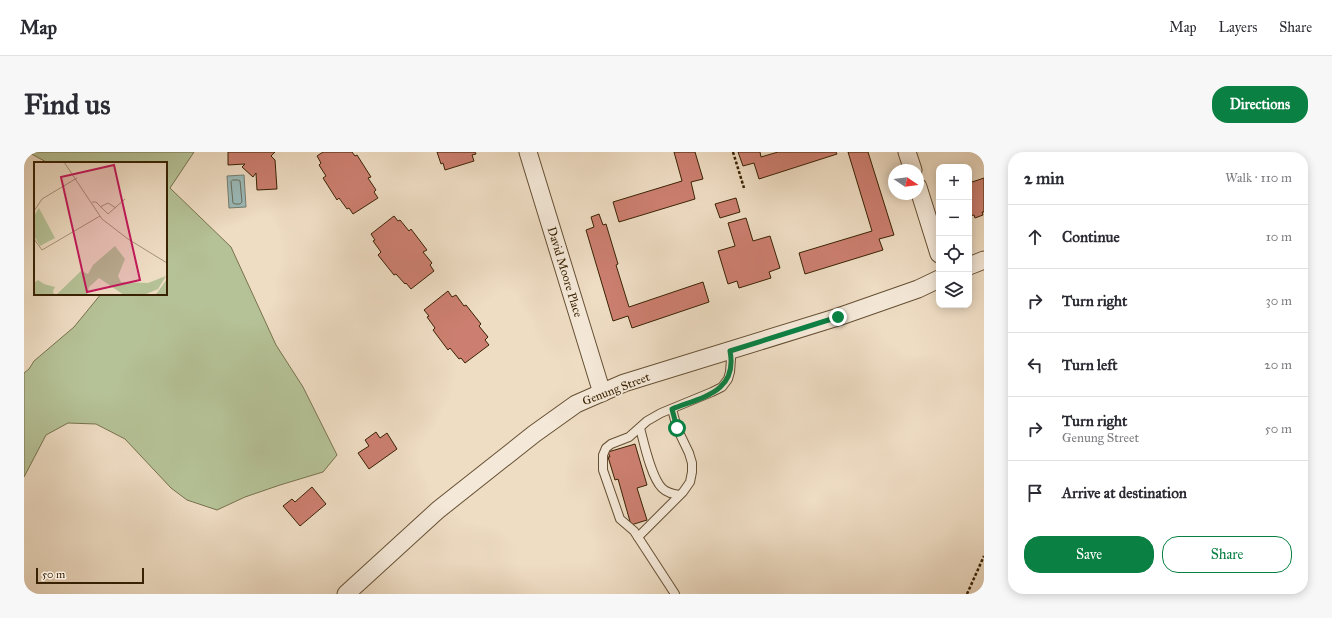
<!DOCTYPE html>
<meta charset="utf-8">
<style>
body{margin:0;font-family:"IM FELL Great Primer",serif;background:#f7f7f7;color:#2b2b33}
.controls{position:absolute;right:12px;top:12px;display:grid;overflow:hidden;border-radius:8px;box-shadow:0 2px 10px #0003}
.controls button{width:36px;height:36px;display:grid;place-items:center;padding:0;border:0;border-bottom:1px solid #e1e1e2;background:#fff;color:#2b2b33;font:20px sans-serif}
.compass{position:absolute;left:864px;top:12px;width:36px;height:36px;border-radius:50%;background:#fff;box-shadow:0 2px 10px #0003;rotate:103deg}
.scale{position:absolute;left:12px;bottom:10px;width:108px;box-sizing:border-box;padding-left:4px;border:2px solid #392203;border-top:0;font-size:11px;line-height:14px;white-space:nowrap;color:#392203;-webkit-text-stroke:3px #f4e8d8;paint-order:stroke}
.stop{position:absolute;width:12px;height:12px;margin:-9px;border:3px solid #0b8043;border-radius:50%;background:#fff}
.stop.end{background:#0b8043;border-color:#fff;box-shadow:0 1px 4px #0008}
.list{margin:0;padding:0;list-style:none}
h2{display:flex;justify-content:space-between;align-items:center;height:52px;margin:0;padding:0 16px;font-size:17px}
h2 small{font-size:13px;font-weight:400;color:#7c7c81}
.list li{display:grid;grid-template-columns:26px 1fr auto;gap:12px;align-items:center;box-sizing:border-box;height:64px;padding:0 16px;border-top:1px solid #e1e1e2}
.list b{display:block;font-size:15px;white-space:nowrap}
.list p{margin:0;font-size:13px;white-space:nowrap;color:#7c7c81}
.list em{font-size:13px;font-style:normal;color:#7c7c81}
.actions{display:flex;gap:8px;padding:12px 16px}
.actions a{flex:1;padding:9px 0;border:1px solid #0b8043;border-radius:16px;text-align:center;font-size:14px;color:#0b8043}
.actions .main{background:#0b8043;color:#fff}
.icon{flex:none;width:22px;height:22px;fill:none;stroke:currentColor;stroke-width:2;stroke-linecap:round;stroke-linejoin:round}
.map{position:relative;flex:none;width:960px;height:442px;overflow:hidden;border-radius:16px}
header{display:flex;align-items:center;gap:24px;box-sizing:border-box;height:56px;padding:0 20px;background:#fff;border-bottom:1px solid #e1e1e2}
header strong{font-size:19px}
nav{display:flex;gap:22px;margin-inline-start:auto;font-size:14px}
.intro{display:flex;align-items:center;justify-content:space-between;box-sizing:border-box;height:96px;padding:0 24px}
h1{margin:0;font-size:28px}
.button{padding:10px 18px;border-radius:16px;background:#0b8043;color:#fff;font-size:14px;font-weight:700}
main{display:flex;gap:24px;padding:0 24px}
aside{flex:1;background:#fff;border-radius:16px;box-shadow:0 2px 10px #0003}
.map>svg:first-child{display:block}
.green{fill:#b5c196;stroke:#77724c}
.water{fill:#9bbab9;stroke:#747d70}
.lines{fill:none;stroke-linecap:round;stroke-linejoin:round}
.shore{stroke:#6a6e5e;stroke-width:1}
.building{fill:#cc7f70;stroke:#392203}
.lane-casing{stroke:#665033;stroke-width:10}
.street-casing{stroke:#665033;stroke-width:19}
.path{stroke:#392203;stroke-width:2.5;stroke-dasharray:3 2;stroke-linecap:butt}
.lane{stroke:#f4e8d8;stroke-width:8}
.street{stroke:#f4e8d8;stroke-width:17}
.route{stroke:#0b8043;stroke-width:5}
.labels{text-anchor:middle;stroke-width:3.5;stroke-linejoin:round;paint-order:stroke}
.street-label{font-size:12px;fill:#392203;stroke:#f4e8d8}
.inset-road{fill:none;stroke:#a69276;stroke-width:1}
.view{fill:#c2185b;fill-opacity:0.15;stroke:#c2185b;stroke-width:2}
.inset-edge{fill:none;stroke:#392203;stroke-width:2}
</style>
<header>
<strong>Map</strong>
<nav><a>Map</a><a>Layers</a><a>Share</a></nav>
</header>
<div class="intro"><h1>Find us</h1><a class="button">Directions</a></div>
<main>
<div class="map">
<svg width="960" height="442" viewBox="0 0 960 442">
<rect width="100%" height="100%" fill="#eedcc3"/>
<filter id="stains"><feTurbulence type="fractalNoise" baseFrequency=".005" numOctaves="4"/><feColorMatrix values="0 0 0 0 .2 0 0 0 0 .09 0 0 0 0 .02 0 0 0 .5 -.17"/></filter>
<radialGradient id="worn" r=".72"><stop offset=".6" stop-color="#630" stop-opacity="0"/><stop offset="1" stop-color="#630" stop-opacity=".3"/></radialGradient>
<!-- green -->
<path class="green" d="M 4,0 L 170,0 L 146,36 L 207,95 L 252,193 L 279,235 L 313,303 L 299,320 L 256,333 L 221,345 L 193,358 L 163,348 L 147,336 L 101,287 L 72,272 L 44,271 L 22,283 L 0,325 L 0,221 L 5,217 L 10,209 L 50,175 L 77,142 L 142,142 L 142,11 L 24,11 Z"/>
<!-- water -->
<path class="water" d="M 220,23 L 222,55 L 205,56 L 203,24 Z"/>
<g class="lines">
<!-- shore -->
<path class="shore" d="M 209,28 L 214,28 L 216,29 L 218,50 L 216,52 L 211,52 L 209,51 L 207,30 Z"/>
</g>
<!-- building -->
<g class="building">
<path d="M 204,0 L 251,0 L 247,4 L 251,8 L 253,37 L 233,38 L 232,21 L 229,25 L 218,15 L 221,12 L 204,13 Z"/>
<path d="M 299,0 L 328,0 L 331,4 L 333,3 L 347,25 L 344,26 L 352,38 L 350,40 L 354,46 L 329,62 L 325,56 L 323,57 L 315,46 L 313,48 L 299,26 L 302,24 L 295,13 L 297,11 L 293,4 Z"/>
<path d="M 413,0 L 451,0 L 452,2 L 448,3 L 450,9 L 421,18 L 419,11 L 417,12 Z"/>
<path d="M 650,0 L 671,0 L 679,27 L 667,30 L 671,47 L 595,70 L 589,50 L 658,29 Z"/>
<path d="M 714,0 L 736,0 L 737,5 L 754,0 L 812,0 L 813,2 L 735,27 L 730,11 L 719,14 Z"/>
<path d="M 824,0 L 844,0 L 870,83 L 855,87 L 859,98 L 781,122 L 775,101 L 848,79 Z"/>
<path d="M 960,26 L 960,60 L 958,60 L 959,63 L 951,66 L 950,63 L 945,64 L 945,27 L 947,27 L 948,30 Z"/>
<path d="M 712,46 L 716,60 L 696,66 L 691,52 Z"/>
<path d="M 575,62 L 579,73 L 582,72 L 594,112 L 592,113 L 605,155 L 679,130 L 685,150 L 608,176 L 604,164 L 589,169 L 562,78 L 570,75 L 567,65 Z"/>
<path d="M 370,64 L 374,69 L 376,68 L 385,79 L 387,77 L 403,98 L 399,100 L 408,111 L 406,113 L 410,119 L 387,137 L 382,131 L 381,132 L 372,122 L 370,123 L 354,103 L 357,100 L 349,89 L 351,88 L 347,82 Z"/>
<path d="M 722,66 L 729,89 L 746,84 L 756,116 L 745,120 L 747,126 L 715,136 L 713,129 L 704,132 L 694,99 L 711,94 L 704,71 Z"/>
<path d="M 424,139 L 428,145 L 432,143 L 440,154 L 442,153 L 457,172 L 455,174 L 464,185 L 461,188 L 465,193 L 441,211 L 437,206 L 435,207 L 426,196 L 424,198 L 409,178 L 411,176 L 403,165 L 405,164 L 400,158 Z"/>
<path d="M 352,280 L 356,286 L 363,281 L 373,297 L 345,317 L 334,301 L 345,294 L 341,288 Z"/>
<path d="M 611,292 L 623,333 L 613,336 L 623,368 L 607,373 L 594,327 L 591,328 L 584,305 L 586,305 L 584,300 Z"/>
<path d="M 288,335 L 302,352 L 276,374 L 259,354 L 268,347 L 271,350 Z"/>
</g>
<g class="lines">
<defs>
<g id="lane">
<path d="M 616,276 C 620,291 627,325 638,336 C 643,341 649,342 655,343"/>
<path d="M 614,385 L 659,340 L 666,330 L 668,320 L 668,311 L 665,301 L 653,276 L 648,257"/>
<path d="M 651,442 L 610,379 L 596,367 L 579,318 L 579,303 L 582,296 L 587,292 L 605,285 L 623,269 L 637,261 L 688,240 L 698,235 L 704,227 L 706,220 L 707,207 L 706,199"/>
</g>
<g id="street">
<path d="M 504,0 L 578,241"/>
<path d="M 883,0 L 889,18"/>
<path d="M 894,35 L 915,102"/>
<path d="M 945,114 L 960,108"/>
<path d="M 322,442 L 414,358 L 510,282 L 552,252 L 600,231 L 814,165 L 894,137 L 915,127"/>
</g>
</defs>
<!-- lane casing -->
<use href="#lane" class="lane-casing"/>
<!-- street casing -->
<use href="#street" class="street-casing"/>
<!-- path -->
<g class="path">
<path d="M 709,0 L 720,36"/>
<path d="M 943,442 L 960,404"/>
</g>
<!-- lane -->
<use href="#lane" class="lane"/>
<!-- street -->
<use href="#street" class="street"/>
</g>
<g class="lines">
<!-- route -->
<path class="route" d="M 653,276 L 648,257 C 678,245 714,240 706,199 L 814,165"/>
</g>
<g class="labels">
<!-- street labels -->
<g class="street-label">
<text transform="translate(541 120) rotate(73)" y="4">David Moore Place</text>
<text transform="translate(592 237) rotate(-21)" y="4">Genung Street</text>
</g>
</g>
<!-- overview -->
<g transform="translate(10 10)">
<rect width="133" height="133" fill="#eedcc3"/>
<path d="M 5,46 L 21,76 L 6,84 L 0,74 L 0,54 ZM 81,84 L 91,97 L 84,114 L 87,120 L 114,121 L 132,114 L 124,127 L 112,132 L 90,133 L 65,116 L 55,125 L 53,133 L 22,133 L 47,109 L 54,112 L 59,103 ZM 133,117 L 133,133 L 120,133 L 123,131 ZM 4,118 L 10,122 L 21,125 L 19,129 L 20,133 L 0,133 L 0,121 Z" fill="#b5c196"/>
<path class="inset-road" d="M 30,0 L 68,57 L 94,77 L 133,101M 58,40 L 62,40 L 74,52 L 91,37M 66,45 L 74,41 L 82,46M 0,49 L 8,37 L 43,16M 0,77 L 8,88 L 66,54"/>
<path class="view" d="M 80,3 L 106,118 L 53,130 L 27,15 Z"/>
<rect width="133" height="133" class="inset-edge"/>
</g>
<rect width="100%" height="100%" filter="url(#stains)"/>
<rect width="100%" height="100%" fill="url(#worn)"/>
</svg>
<div class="controls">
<button>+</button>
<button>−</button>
<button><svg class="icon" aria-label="locate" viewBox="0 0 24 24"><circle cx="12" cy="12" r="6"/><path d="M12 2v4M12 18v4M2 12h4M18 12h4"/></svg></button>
<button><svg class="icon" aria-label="layers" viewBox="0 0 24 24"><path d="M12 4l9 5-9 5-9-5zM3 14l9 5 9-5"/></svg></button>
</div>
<svg class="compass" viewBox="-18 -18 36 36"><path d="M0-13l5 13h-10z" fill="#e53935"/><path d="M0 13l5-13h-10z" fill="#7c7c81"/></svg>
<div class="scale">50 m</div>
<div class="stop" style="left:653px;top:276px"></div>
<div class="stop end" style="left:814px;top:165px"></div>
</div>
<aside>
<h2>2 min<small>Walk · 110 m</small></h2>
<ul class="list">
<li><svg class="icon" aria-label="ahead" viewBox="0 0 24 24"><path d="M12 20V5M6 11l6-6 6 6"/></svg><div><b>Continue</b></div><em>10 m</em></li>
<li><svg class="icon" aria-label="right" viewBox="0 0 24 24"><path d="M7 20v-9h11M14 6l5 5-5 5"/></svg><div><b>Turn right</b></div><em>30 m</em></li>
<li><svg class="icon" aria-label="left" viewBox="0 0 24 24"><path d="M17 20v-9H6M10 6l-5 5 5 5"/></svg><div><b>Turn left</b></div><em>20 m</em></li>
<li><svg class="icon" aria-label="right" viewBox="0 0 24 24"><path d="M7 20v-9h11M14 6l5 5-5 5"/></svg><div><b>Turn right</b><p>Genung Street</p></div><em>50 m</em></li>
<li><svg class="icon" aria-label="arrive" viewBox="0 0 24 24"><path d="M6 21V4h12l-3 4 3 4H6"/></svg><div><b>Arrive at destination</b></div></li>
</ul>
<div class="actions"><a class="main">Save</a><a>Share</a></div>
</aside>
</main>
